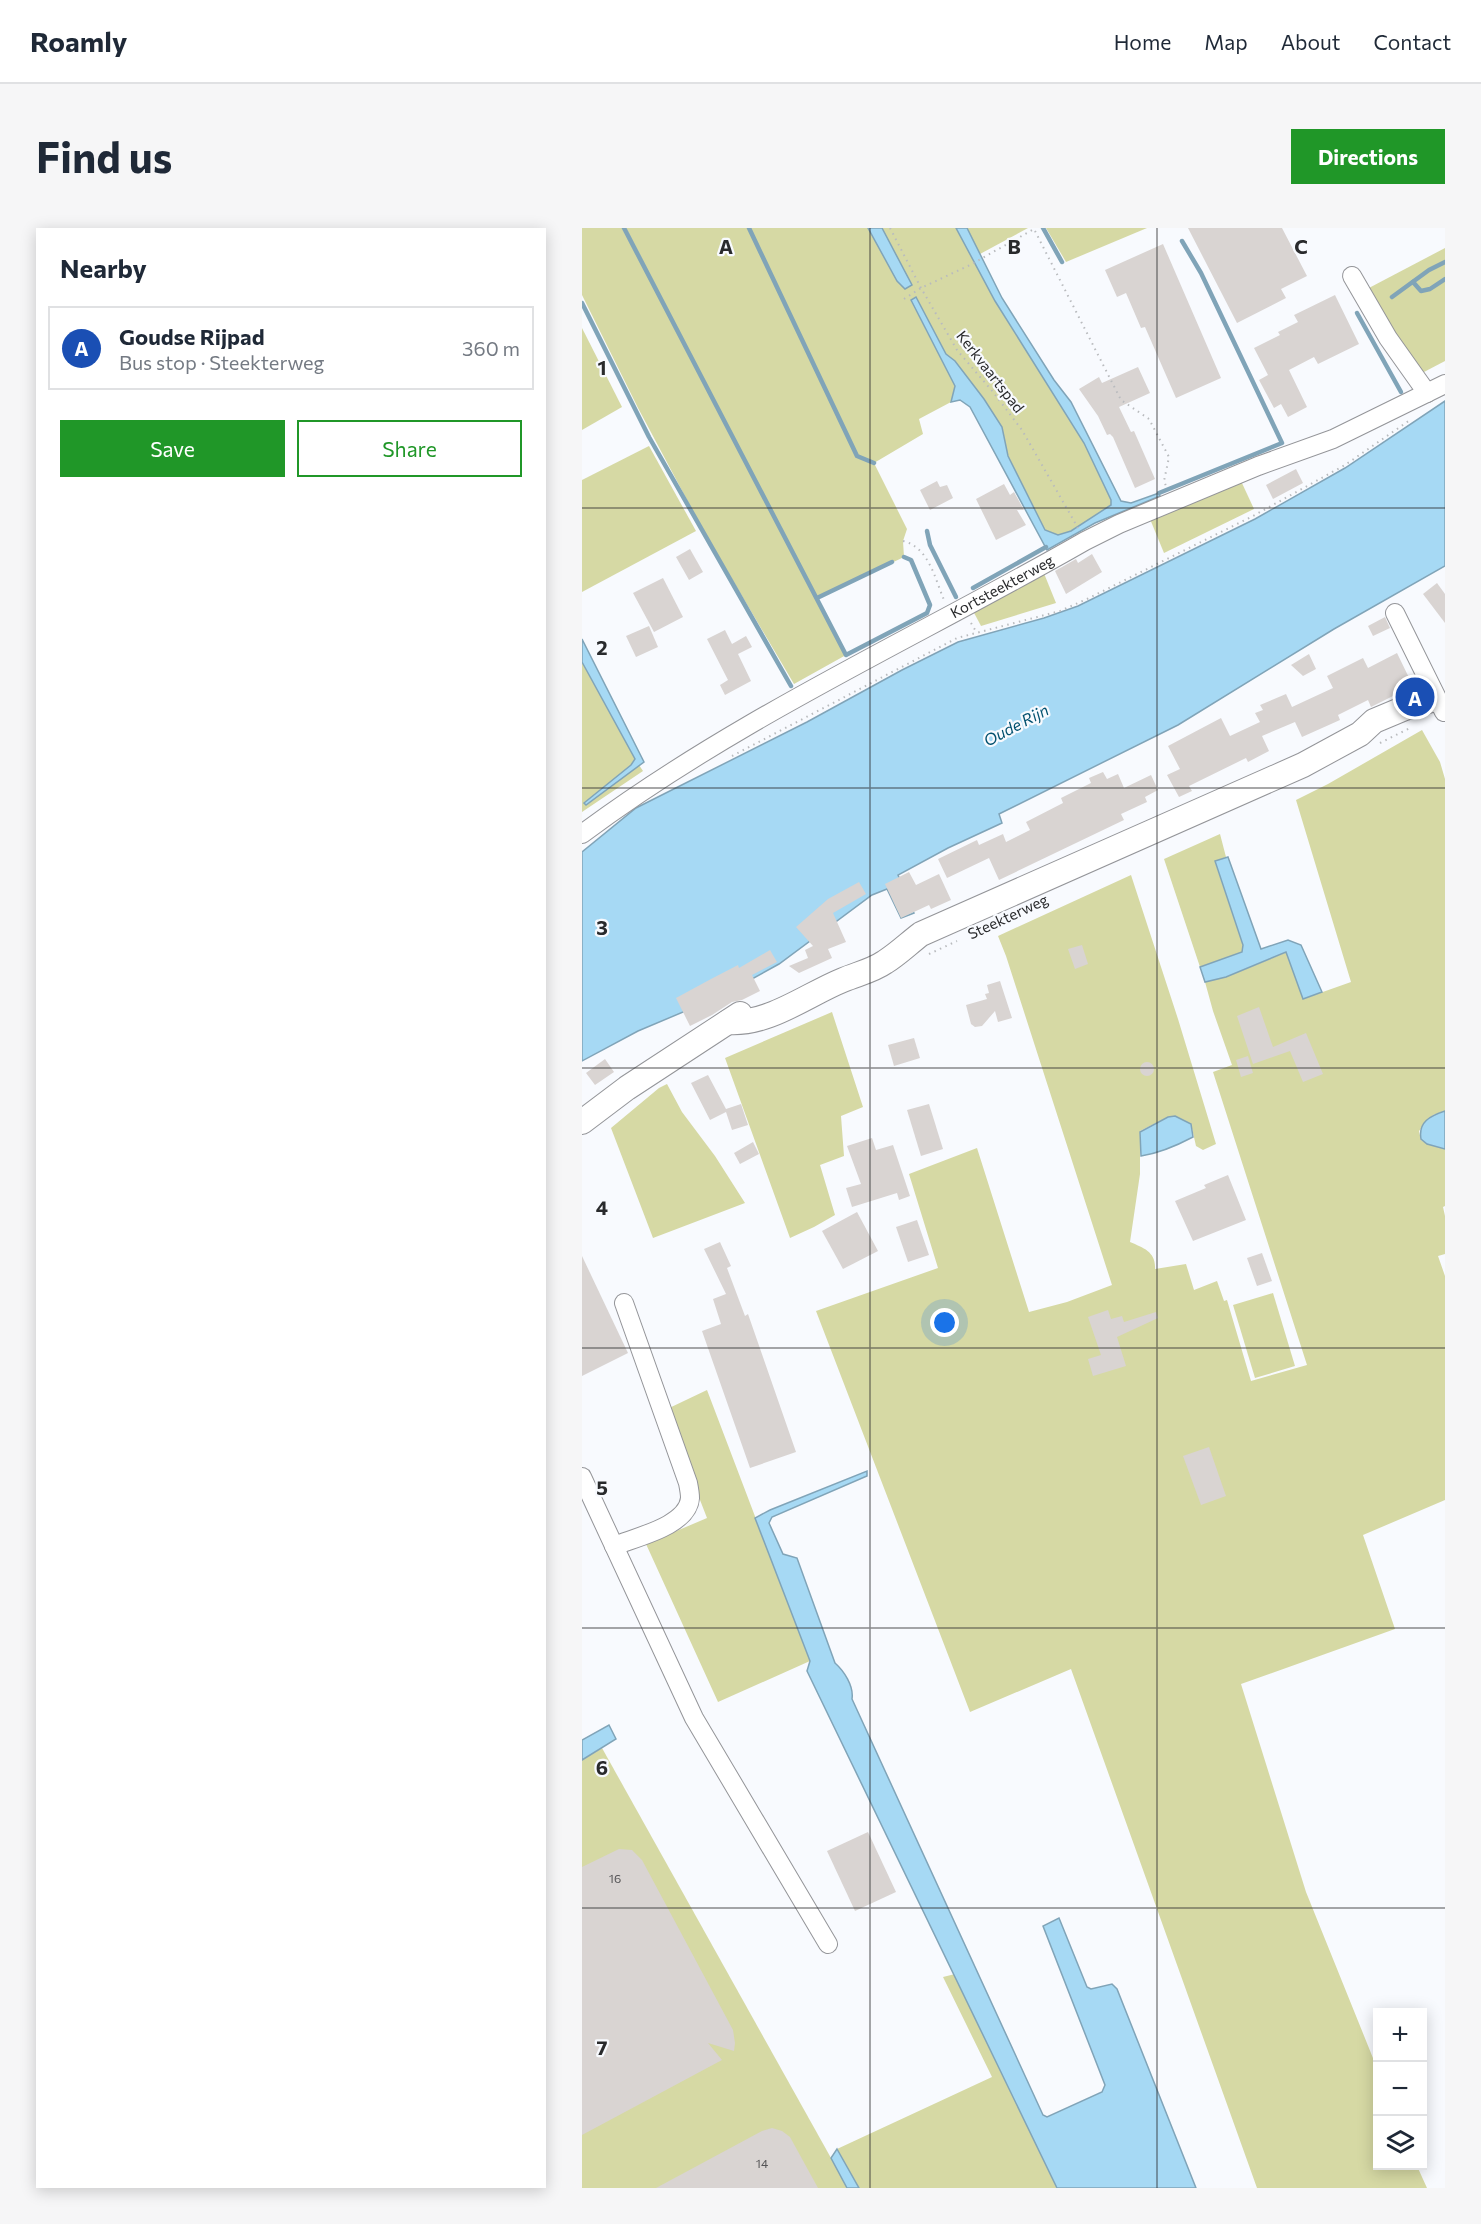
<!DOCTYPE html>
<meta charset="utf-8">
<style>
body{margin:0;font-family:Commissioner,sans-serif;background:#f6f6f7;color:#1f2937}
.controls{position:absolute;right:18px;bottom:18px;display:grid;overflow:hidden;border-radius:0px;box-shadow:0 3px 15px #0003}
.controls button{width:54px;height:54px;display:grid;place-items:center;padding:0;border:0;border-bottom:2px solid #e0e1e3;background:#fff;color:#1f2937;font:30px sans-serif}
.you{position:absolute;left:363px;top:1095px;width:21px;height:21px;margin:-15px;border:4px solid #fff;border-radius:50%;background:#1a73e8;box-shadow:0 0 0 9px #1a73e833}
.badge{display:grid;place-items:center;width:39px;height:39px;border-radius:50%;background:#209728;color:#fff;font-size:20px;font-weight:700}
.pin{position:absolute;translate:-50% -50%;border:3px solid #fff;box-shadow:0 2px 6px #0006}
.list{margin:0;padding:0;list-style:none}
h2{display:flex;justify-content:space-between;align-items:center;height:78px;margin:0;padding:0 24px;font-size:26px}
h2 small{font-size:20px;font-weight:400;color:#747a83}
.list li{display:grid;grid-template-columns:39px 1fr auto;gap:18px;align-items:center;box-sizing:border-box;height:84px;margin:0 12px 12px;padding:0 12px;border:2px solid #e0e1e3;border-radius:0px}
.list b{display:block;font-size:22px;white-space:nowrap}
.list p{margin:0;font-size:20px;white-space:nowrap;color:#747a83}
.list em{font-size:20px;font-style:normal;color:#747a83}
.actions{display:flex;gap:12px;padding:18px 24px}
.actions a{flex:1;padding:14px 0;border:2px solid #209728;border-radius:0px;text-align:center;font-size:21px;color:#209728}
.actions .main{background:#209728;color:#fff}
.icon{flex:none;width:33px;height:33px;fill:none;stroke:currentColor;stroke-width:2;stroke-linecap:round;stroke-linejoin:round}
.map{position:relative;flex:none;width:863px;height:1960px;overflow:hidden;border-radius:0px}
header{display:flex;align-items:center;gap:36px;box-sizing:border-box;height:84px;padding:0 30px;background:#fff;border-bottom:2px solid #e0e1e3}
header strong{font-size:28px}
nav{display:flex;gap:33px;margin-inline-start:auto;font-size:21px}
.intro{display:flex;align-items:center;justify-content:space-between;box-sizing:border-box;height:144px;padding:0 36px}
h1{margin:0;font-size:42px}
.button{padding:15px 27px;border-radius:0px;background:#209728;color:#fff;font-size:21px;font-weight:700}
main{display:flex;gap:36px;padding:0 36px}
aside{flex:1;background:#fff;border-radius:0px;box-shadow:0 3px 15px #0003}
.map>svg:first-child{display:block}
.green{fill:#d6d9a4}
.water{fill:#a6d9f4;stroke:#80a4b8;stroke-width:1.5}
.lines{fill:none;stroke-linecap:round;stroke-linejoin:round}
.stream{stroke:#80a4b8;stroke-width:4.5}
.building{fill:#d9d4d2}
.minor-casing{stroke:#949599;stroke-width:20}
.major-casing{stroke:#949599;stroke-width:26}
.path{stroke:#b9bbbe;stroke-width:2;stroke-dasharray:1.5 4.5;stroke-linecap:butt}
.minor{stroke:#fff;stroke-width:18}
.major{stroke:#fff;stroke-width:24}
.grid{fill:none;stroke:#292a2c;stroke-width:1.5;stroke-opacity:0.55}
.labels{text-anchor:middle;stroke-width:4.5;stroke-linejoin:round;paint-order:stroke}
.number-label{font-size:12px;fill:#555456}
.street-label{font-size:15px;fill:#292a2c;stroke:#f8fafe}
.water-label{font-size:16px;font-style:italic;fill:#02516f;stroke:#f8fafe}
.grid-label{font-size:20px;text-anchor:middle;font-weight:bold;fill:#292a2c;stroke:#f8fafe;stroke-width:4.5;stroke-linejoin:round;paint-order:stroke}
</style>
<header>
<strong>Roamly</strong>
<nav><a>Home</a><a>Map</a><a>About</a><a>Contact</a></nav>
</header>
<div class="intro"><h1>Find us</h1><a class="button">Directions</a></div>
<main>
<aside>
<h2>Nearby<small></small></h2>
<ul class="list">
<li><span class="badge" style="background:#1a4fb4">A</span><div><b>Goudse Rijpad</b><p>Bus stop · Steekterweg</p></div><em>360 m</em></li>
</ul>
<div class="actions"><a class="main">Save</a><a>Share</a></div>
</aside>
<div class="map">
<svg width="863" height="1960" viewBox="0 0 863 1960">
<rect width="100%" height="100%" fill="#f8fafe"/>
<!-- green -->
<g class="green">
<path d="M 0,0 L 40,0 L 192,287 L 44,0 L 286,0 L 303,31 L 329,57 L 300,0 L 374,0 L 413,73 L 502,215 L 529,272 L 529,277 L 489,303 L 476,307 L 463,302 L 426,228 L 420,199 L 402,171 L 373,133 L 364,126 L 334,69 L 329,73 L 373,158 L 369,174 L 337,191 L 341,206 L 292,235 L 325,301 L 321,313 L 322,329 L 236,370 L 264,427 L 212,456 L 120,300 L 56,180 L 0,67 Z"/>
<path d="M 385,0 L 446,0 L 398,26 Z"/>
<path d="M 464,0 L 565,0 L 484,34 Z"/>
<path d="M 863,20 L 863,133 L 842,144 L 809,107 L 785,61 Z"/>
<path d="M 0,100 L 40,179 L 0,202 Z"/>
<path d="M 67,218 L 114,303 L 0,364 L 0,252 Z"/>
<path d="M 659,253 L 672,281 L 582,325 L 568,291 Z"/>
<path d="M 461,343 L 474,375 L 399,398 L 390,381 Z"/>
<path d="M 0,434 L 53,531 L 49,537 L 4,577 L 57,537 L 61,543 L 0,584 Z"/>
<path d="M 840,502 L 858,534 L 863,551 L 863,883 L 851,887 L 837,903 L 839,912 L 845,916 L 863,921 L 863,978 L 861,979 L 863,988 L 863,1026 L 856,1028 L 863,1048 L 863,1272 L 781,1307 L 813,1401 L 659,1456 L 724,1664 L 795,1840 L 796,1938 L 835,1938 L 845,1960 L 675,1960 L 489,1441 L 388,1484 L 234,1083 L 356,1040 L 327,946 L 395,920 L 447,1084 L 485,1074 L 530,1057 L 424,728 L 416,708 L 549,647 L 596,791 L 634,916 L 621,922 L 614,918 L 609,896 L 586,889 L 558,903 L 558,946 L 548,1014 C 562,1020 574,1024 573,1041 L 604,1036 L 612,1062 L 635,1053 L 642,1073 L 645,1072 L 669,1153 L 725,1137 L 631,844 L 650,837 L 631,783 L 623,754 L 644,749 L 705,724 L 721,771 L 769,754 L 714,572 L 746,556 Z"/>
<path d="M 638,606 L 644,629 L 633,634 L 661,717 L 660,724 L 618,739 L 582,631 Z"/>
<path d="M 250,784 L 281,879 L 259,888 L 262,928 L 238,937 L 253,987 L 232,999 L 208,1010 L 143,830 Z"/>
<path d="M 85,856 L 100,884 L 133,928 L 163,975 L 71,1010 L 29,900 L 77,860 Z"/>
<path d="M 691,1065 L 713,1138 L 673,1150 L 651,1077 Z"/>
<path d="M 125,1162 L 228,1433 L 136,1474 L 64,1316 L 125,1290 L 83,1182 Z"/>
<path d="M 20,1520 L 249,1930 L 265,1960 L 0,1960 L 0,1532 Z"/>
<path d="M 373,1746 L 466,1939 L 475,1960 L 277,1960 L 255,1921 L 410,1849 L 361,1749 Z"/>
</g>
<!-- water -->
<g class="water">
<path d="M 286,0 L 300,0 L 330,57 L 323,61 L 315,53 Z"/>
<path d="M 374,0 L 385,0 L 420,70 L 472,152 L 489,174 L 539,273 L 549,275 L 577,265 L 578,268 L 513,295 L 465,322 L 388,179 L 378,172 L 369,174 L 373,158 L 329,72 L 334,69 L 364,126 L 373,133 L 402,171 L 420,199 L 426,228 L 463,302 L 476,307 L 489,303 L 529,277 L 529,272 L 502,215 L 413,73 Z"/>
<path d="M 863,173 L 863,338 L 752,401 L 596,497 L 417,586 L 420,595 L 366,620 L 316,647 L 332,685 L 319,690 L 305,661 L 290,667 L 197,736 L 139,768 L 56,803 L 0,833 L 0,624 L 54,580 L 225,494 L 320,442 L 376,414 L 462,390 L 496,378 L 673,291 L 763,240 Z"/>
<path d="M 0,411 L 62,534 L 4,577 L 2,575 L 49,537 L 53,531 L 0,434 Z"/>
<path d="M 646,629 L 679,721 L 706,712 L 719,717 L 740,764 L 721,771 L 704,724 L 644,749 L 623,754 L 618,739 L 660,724 L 661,717 L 633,633 Z"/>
<path d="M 863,883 L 863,921 L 845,916 L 839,911 C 836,894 848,888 863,883 Z"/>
<path d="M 593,888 L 609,896 L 611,909 C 594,918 578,925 559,928 L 558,904 L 586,889 Z"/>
<path d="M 285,1243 L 285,1248 L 190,1289 L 187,1295 L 201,1326 L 215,1330 L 253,1435 C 262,1443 272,1458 270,1471 L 461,1887 L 465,1889 L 520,1864 L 523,1857 L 461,1698 L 477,1690 L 505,1759 L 509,1761 L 530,1756 L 535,1761 L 614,1960 L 475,1960 L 225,1443 L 228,1433 L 173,1290 L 188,1282 Z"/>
<path d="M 27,1497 L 34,1511 L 0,1532 L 0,1512 Z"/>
<path d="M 255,1921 L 277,1960 L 265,1960 L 249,1930 Z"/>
</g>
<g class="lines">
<!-- stream -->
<g class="stream">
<path d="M 42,0 L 264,427 L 345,385 L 348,377 L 329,332 L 322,329"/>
<path d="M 167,0 L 275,228 L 292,235"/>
<path d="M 461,0 L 480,34"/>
<path d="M 831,54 L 839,63 L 848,61 L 863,51"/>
<path d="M 810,69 L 847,42 L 863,34"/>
<path d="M 0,75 L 67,209 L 209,458"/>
<path d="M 775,85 L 819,164"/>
<path d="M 577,265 L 700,215 L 619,45 L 600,13"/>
<path d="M 345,303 L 348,317 L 374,369"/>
<path d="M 391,360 L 464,319"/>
<path d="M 235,370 L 310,334"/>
</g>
</g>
<!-- building -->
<g class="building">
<path d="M 606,0 L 700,0 L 725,48 L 699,61 L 704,70 L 655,95 Z"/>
<path d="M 581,16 L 639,150 L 594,170 L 563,99 L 559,100 L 544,65 L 535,69 L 523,42 Z"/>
<path d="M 753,67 L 777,116 L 736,136 L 732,129 L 707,142 L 725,179 L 706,189 L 699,176 L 692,180 L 677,152 L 686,147 L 672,120 L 698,107 L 696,104 L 716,94 L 712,87 Z"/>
<path d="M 556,139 L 568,165 L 537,179 L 549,204 L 552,203 L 573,251 L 553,260 L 531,209 L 528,206 L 525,207 L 516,188 L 497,161 L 517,149 L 520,155 Z"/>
<path d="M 714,241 L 721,255 L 691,271 L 684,257 Z"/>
<path d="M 355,253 L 358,259 L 365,257 L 371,270 L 348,282 L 338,262 Z"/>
<path d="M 422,256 L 428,267 L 432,264 L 442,282 L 435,282 L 444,297 L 414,312 L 394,271 Z"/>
<path d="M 108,321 L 121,344 L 107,352 L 94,329 Z"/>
<path d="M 510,326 L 520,344 L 484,366 L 473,343 L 494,331 L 496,335 Z"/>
<path d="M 81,350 L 101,389 L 72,404 L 51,365 Z"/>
<path d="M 855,355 L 863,366 L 863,395 L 841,366 Z"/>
<path d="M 803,389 L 808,400 L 791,408 L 786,398 Z"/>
<path d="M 67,398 L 76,419 L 54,429 L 44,408 Z"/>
<path d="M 143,402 L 150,416 L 164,408 L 170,419 L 156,426 L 169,453 L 143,467 L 138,457 L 146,452 L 125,411 Z"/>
<path d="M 815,425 L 831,458 L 789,479 L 786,472 L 756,487 L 758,492 L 720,509 L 713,494 L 680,508 L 687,523 L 666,534 L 664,530 L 607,558 L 610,563 L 597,569 L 585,547 L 598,541 L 586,518 L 639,490 L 648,508 L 678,494 L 673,485 L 681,482 L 678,477 L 704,466 L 710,479 L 751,460 L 745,448 L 781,430 L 786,440 Z"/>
<path d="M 727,426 L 734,441 L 721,448 L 709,437 Z"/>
<path d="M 521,544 L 525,551 L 536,546 L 542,560 L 569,547 L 576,562 L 563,569 L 565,574 L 539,586 L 542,592 L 417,652 L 407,630 L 365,650 L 356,631 L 395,612 L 397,617 L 421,606 L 424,614 L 448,602 L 444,594 L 481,575 L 479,570 L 509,555 L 507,550 Z"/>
<path d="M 327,644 L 334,657 L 357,646 L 369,672 L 349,681 L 347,677 L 319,690 L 303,656 Z"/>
<path d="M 277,654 L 284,666 L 251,685 L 264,714 L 246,721 L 250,730 L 217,745 L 207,738 L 226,730 L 223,722 L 231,718 L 214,699 L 246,671 Z"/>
<path d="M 500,717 L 506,736 L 493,741 L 486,721 Z"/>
<path d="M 188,722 L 195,734 L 170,747 L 178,763 L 160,772 L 150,774 L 130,787 L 108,798 L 94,770 L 129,751 L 156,737 L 157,740 Z"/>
<path d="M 418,753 L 430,790 L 416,794 L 413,783 L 400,798 L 393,799 L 389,796 L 384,777 L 405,771 L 403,766 L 407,765 L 405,757 Z"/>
<path d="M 677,779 L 691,819 L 724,805 L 741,846 L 721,854 L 708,823 L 671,836 L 655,788 Z"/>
<path d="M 332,810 L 338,830 L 312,838 L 306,817 Z"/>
<path d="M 666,828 L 671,845 L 659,849 L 654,832 Z"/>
<path d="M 23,831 L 32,844 L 13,857 L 4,845 Z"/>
<circle cx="565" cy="841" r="7"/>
<path d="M 126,847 L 144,881 L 159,876 L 166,897 L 150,902 L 144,884 L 128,892 L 109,855 Z"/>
<path d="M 347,876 L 361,921 L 339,928 L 325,882 Z"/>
<path d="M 290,910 L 294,922 L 311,917 L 328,968 L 317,972 L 315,965 L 270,979 L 264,960 L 279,956 L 265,918 Z"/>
<path d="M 171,914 L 177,926 L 158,936 L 152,925 Z"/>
<path d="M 646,947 L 664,992 L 611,1013 L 593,973 L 624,960 L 622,957 Z"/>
<path d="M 275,984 L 296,1023 L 261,1041 L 240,1003 Z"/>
<path d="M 335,992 L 347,1027 L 326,1034 L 314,999 Z"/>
<path d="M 138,1014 L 149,1038 L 145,1040 L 163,1088 L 166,1086 L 214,1224 L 168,1240 L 120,1103 L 139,1096 L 131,1071 L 144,1066 L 122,1021 Z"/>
<path d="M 680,1025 L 690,1053 L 675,1058 L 665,1030 Z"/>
<path d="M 0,1028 L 46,1125 L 0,1148 Z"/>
<path d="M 526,1082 L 529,1091 L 540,1088 L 542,1094 L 574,1084 L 576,1090 L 535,1109 L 544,1138 L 511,1148 L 506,1131 L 519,1127 L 506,1089 Z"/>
<path d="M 627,1219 L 644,1268 L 619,1277 L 601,1228 Z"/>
<path d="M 286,1604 L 314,1664 L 273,1683 L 245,1623 Z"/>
<path d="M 37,1621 L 50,1622 L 60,1632 L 151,1802 L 153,1815 L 152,1823 L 126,1815 L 140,1832 L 0,1907 L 0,1639 Z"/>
<path d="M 190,1900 L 200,1903 L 208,1909 L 236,1960 L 74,1960 L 180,1903 Z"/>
</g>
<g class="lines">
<defs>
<g id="minor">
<path d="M 770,48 L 806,110 L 845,165"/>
<path d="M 813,385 L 862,484"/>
<path id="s1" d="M 0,606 C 157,489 334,410 503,313 L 537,296 L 676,238 L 751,211 L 863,156"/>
<path d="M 0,1249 L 112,1490 L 246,1716"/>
<path d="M 32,1318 C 54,1309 106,1298 108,1270 C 108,1265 107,1260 106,1255 L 42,1075"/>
</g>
<g id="major">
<path d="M 146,794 C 187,797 224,767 261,752 C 275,746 290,743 303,734 C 316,726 327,715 339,706 L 721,537 L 778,506 L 792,493 L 823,480 L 849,472"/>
<path d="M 0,894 L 45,860 L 158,786"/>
</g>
</defs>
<!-- minor casing -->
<use href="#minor" class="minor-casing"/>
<!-- major casing -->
<use href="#major" class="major-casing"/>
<!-- path -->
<g class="path">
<path d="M 308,0 L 339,60 L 375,122 L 411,164 L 440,202 L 496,300"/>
<path d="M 322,71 L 339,60 L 388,37 L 452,1 L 539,172 L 567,191 L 587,229 L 582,253 L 584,258"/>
<path d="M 321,313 C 347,319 353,351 362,372"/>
<path d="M 389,395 L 395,405"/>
<path d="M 798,515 L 828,500"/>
<path d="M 150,528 L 375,410 L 478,383 L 505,371 L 671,288 L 763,237 L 828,192"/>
<path d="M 347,726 L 375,713"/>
</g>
<!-- minor -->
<use href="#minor" class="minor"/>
<!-- major -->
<use href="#major" class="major"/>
</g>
<!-- grid -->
<path class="grid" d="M 288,0 L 288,1960M 575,0 L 575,1960M 0,280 L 863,280M 0,560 L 863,560M 0,840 L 863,840M 0,1120 L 863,1120M 0,1400 L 863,1400M 0,1680 L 863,1680"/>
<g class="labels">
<!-- number labels -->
<g class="number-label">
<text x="33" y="1655">16</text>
<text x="180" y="1940">14</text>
</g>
<!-- street labels -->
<g class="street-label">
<text transform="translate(408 144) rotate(52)" y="5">Kerkvaartspad</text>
<text dy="5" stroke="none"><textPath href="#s1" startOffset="488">Kortsteekterweg</textPath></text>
<text transform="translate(426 689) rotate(-25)" y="5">Steekterweg</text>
</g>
<!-- water labels -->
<g class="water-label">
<text transform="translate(434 497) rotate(-28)" y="6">Oude Rijn</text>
</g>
</g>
<g class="grid-label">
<text x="144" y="26">A</text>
<text x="432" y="26">B</text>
<text x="719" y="26">C</text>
<text x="20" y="147">1</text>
<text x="20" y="427">2</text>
<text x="20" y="707">3</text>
<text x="20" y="987">4</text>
<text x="20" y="1267">5</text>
<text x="20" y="1547">6</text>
<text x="20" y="1827">7</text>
</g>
</svg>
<div class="controls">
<button>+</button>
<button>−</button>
<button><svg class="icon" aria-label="layers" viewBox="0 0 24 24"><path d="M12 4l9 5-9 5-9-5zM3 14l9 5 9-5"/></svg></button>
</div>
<div class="you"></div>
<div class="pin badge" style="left:833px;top:469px;background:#1a4fb4">A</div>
</div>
</main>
